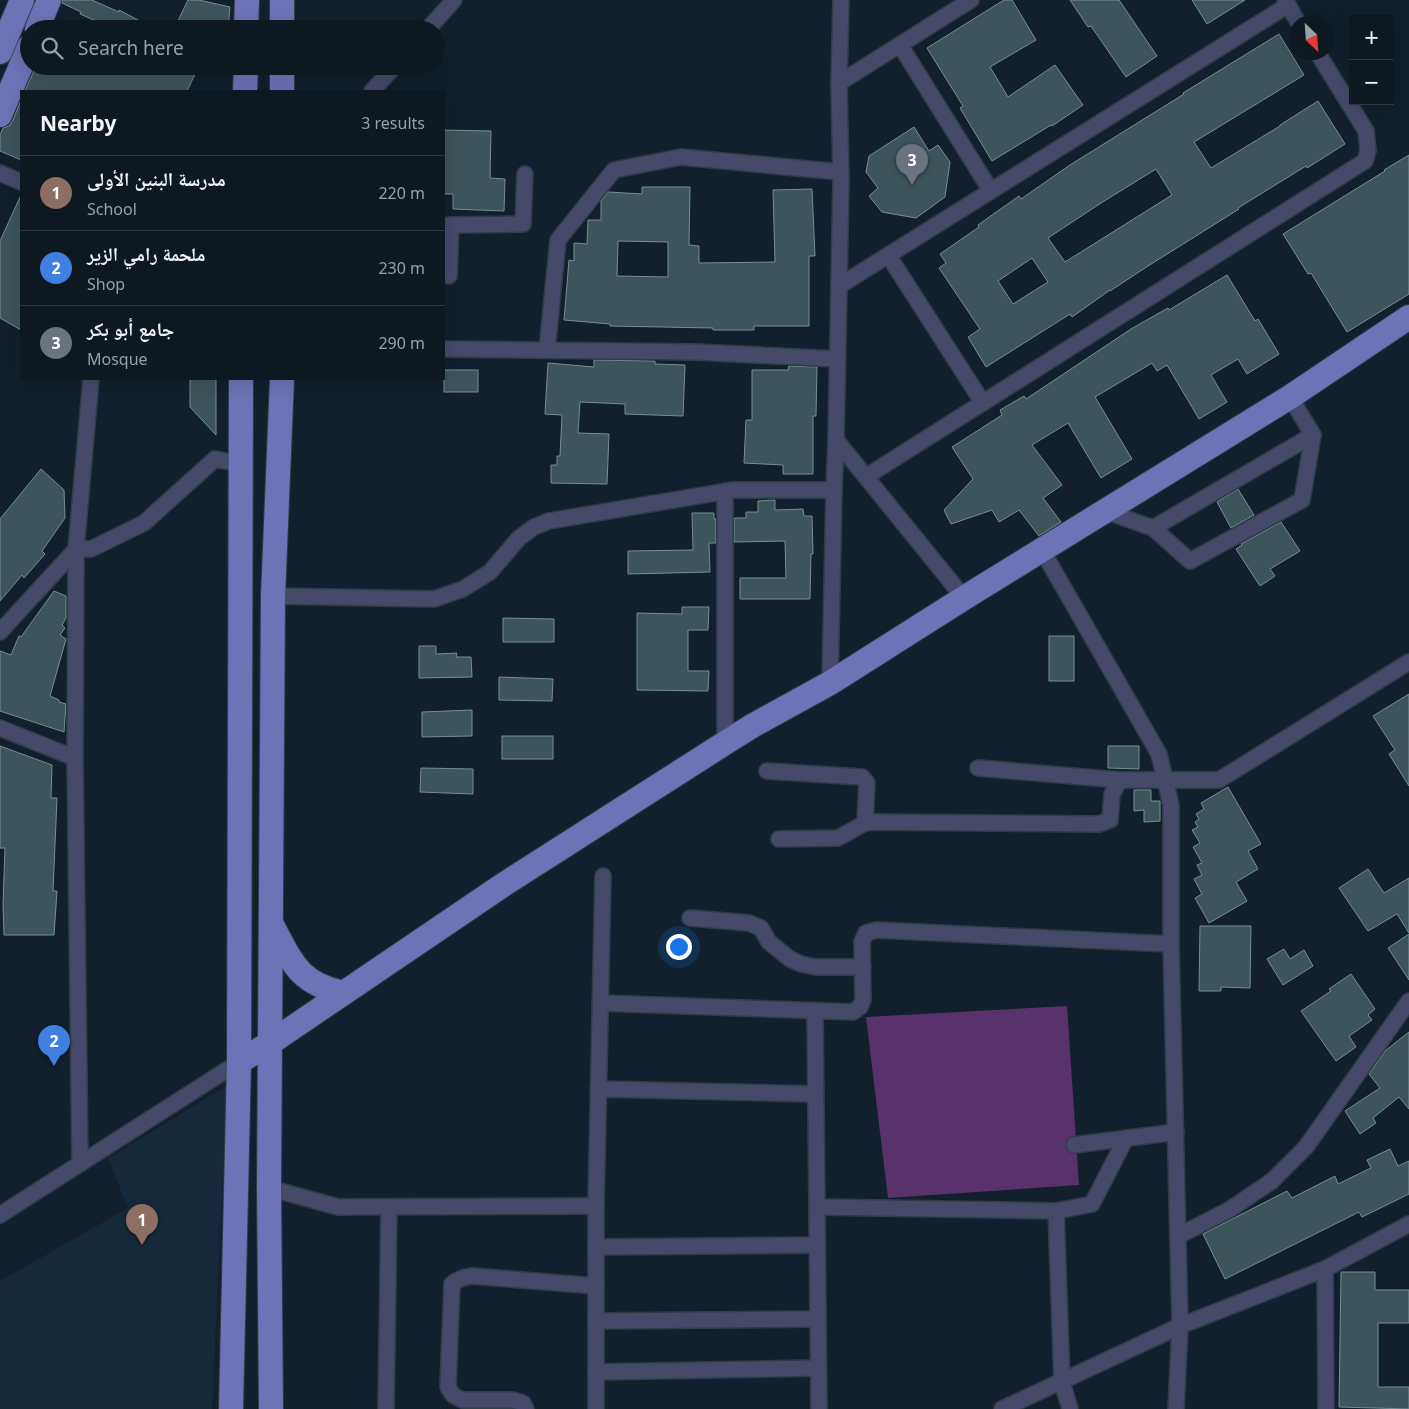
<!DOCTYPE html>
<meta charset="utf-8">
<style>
body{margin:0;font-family:"Noto Sans","Noto Naskh Arabic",sans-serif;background:#1b252e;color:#f1f3f6}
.controls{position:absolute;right:15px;top:15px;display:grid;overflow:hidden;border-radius:0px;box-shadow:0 5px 20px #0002}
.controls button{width:45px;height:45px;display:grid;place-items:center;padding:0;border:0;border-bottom:1px solid #2d373f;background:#0d1821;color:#f1f3f6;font:25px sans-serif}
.compass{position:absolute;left:1289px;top:15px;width:45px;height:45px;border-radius:50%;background:#0d1821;box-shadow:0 5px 20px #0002;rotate:155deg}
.you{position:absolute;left:678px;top:946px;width:18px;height:18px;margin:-12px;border:4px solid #fff;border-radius:50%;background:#1a73e8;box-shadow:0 0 0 8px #1a73e833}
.badge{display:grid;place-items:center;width:32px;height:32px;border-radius:50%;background:#b45309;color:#fff;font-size:16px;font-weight:700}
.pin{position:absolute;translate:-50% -41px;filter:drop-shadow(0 1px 2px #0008)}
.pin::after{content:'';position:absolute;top:26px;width:18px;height:15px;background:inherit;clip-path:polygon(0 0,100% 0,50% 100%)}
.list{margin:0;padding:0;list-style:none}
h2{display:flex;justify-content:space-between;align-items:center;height:65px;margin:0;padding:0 20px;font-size:21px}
h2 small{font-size:16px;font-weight:400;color:#9aa0a5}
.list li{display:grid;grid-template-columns:32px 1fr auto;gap:15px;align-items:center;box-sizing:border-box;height:75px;padding:0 20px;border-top:1px solid #2d373f}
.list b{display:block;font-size:19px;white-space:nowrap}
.list p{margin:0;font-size:16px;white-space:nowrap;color:#9aa0a5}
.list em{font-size:16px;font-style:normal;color:#9aa0a5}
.icon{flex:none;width:28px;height:28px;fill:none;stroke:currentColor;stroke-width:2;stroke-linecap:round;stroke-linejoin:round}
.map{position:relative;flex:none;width:1409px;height:1409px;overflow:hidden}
.search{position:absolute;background:#0d1821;box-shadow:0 5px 20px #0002;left:20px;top:20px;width:425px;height:55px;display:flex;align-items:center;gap:12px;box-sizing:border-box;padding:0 18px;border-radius:28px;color:#9aa0a5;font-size:19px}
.panel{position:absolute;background:#0d1821;box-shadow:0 5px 20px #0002;left:20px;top:90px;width:425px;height:290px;border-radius:0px}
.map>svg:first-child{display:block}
.built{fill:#15293a}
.green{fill:#59316b}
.building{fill:#3c555a;stroke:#759095;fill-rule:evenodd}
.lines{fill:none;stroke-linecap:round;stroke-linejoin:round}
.street-casing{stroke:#2f3d48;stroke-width:18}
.primary-casing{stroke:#2f3d48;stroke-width:26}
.street{stroke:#46496a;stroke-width:15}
.primary{stroke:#6e72b7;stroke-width:24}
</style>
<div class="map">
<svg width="1409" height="1409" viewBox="0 0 1409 1409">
<rect width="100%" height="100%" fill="#11202c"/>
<!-- built -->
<path class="built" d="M 227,1086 L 212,1409 L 0,1409 L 0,1281 L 128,1208 L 108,1158 Z"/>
<!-- green -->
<path class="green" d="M 1067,1006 L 1079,1185 L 888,1198 L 866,1017 Z"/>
<!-- building -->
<g class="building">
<path d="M 62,0 L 92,0 L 119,12 L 119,10 L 155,29 L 114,29 L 80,14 L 81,12 L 62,3 Z"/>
<path d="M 188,0 L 199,0 L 230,7 L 228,29 L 174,29 Z"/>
<path d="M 1004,0 L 1012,0 L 1036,40 L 990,67 L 1008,97 L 1055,65 L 1083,105 L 1052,126 L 1051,125 L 992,161 L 960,108 L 963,106 L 927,48 Z"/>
<path d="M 1070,0 L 1119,0 L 1157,56 L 1126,77 L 1091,26 L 1088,27 Z"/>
<path d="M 1192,0 L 1245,0 L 1207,24 Z"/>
<path d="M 1279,34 L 1304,75 L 1194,142 L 1211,168 L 1280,126 L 1280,125 L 1318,101 L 1345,144 L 1307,168 L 1306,166 L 1238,208 L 1239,209 L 1148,266 L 1110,291 L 1110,290 L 1072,317 L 1070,314 L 986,367 L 968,337 L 980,329 L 939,268 L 946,263 L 940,254 L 979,227 L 978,225 L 1019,196 L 1021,199 L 1070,165 L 1184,94 L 1183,93 ZM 1156,169 L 1172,195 L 1065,262 L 1048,238 L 1101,203 ZM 1032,258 L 1048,282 L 1013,304 L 998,281 Z"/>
<path d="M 36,66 L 88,66 L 99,73 L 103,66 L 199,66 L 187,91 L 25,91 Z"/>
<path d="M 21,100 L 21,160 L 0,151 L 0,135 L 3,128 L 9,126 L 13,120 Z"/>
<path d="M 914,127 L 929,151 L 938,145 L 950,162 L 945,197 L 916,218 L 882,212 L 869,196 L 878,188 L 866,172 L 869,156 Z"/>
<path d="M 444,130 L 491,131 L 490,178 L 505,179 L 504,211 L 453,209 L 453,194 L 444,194 Z"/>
<path d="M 1409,155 L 1409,294 L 1347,332 L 1311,273 L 1308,274 L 1283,234 L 1385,171 L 1384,170 Z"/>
<path d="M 642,187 L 690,187 L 689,245 L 699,246 L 699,263 L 775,262 L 773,190 L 812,189 L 815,256 L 809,256 L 809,326 L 754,326 L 754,330 L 713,330 L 713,328 L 610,326 L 610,324 L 564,320 L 569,260 L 574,261 L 574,243 L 587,244 L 588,220 L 601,220 L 601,201 L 608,192 L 642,194 ZM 618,241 L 668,242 L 668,277 L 617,276 Z"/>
<path d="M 21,195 L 21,330 L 0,318 L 0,241 Z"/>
<path d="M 1227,275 L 1255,321 L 1258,319 L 1279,354 L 1247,374 L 1238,359 L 1211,375 L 1227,402 L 1199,419 L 1167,365 L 1157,371 L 1152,363 L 1095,397 L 1132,459 L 1101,478 L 1068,423 L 1032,445 L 1062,485 L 1043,498 L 1061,522 L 1039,536 L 1019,510 L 999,522 L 992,510 L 951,524 L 944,510 L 973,479 L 952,447 L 1002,415 L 1000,410 L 1024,396 L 1026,399 L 1131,329 L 1168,308 L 1169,310 Z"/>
<path d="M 594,360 L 655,361 L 655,364 L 685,365 L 683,416 L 625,414 L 625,404 L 580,402 L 578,433 L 609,434 L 607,484 L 551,483 L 551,465 L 557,465 L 557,456 L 560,456 L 562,415 L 545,414 L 548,363 L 594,367 Z"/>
<path d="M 789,366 L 817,367 L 816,416 L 813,416 L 813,474 L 783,474 L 783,465 L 744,463 L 746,420 L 752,420 L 752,370 L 788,370 Z"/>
<rect x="444" y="370" width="34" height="22"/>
<path d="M 190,379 L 216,379 L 216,435 L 190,407 Z"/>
<path d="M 41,469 L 64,490 L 65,518 L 42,551 L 45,554 L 24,578 L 22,575 L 0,601 L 0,519 Z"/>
<path d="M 1238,489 L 1254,515 L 1231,528 L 1217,502 Z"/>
<path d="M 775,500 L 775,510 L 803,509 L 804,516 L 812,516 L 813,554 L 811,554 L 810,599 L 740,599 L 740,578 L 786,578 L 785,541 L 734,542 L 734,518 L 746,518 L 746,512 L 758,512 L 758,501 Z"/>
<path d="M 692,513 L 714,513 L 714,519 L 716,519 L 716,543 L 709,543 L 710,572 L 628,574 L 628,551 L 693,550 Z"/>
<path d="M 1281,522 L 1300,551 L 1270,569 L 1275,576 L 1260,586 L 1236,549 L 1242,545 L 1241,544 Z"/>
<path d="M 54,591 L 66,596 L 66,618 L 62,625 L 65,628 L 60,635 L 66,639 L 50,696 L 59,700 L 59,702 L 66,704 L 64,732 L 0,711 L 0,651 L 11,655 L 19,636 L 21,637 Z"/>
<path d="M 682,607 L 709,607 L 708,630 L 688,630 L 688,671 L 709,671 L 708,691 L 637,690 L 637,613 L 682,614 Z"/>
<path d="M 503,618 L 554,619 L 554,642 L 503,642 Z"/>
<rect x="1049" y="636" width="25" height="45"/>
<path d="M 419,646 L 436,646 L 436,654 L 457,653 L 456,657 L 471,657 L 472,677 L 419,678 Z"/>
<path d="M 499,677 L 553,679 L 552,701 L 499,700 Z"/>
<path d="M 1409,694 L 1409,786 L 1389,754 L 1395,750 L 1373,716 Z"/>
<path d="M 472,710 L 472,736 L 422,737 L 422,712 Z"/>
<rect x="502" y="736" width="51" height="23"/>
<path d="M 0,746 L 52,765 L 51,798 L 57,798 L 53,891 L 57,891 L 54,935 L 4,935 L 3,904 L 5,848 L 0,848 Z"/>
<path d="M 1108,746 L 1139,746 L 1139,769 L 1108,768 Z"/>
<path d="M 421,768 L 473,769 L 473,794 L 420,792 Z"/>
<path d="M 1228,787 L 1261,844 L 1248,851 L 1258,869 L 1236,882 L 1247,901 L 1209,923 L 1195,898 L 1202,894 L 1194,879 L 1202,875 L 1197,865 L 1202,863 L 1193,847 L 1200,843 L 1192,830 L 1198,827 L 1195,822 L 1199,819 L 1196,814 L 1204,809 L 1201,803 Z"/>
<path d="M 1134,790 L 1151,790 L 1151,801 L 1160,801 L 1160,821 L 1144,822 L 1144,810 L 1134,811 Z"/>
<path d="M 1368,869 L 1384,893 L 1409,878 L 1409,933 L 1397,914 L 1368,931 L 1339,888 Z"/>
<path d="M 1200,926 L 1251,926 L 1250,988 L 1221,987 L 1221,991 L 1199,991 Z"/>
<path d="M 1409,934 L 1409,980 L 1388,948 Z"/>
<path d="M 1284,949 L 1290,959 L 1304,950 L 1313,966 L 1283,985 L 1267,959 Z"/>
<path d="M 1351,974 L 1375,1009 L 1368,1015 L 1372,1020 L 1349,1036 L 1356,1047 L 1336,1061 L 1301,1011 L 1331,991 L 1329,989 Z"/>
<path d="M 1409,1032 L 1409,1109 L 1399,1097 L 1373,1118 L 1376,1123 L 1360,1134 L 1345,1111 L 1380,1088 L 1369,1074 L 1385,1051 Z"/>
<path d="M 1390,1149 L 1398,1166 L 1409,1161 L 1409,1194 L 1362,1217 L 1359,1212 L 1225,1279 L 1203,1234 L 1287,1191 L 1292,1198 L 1335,1176 L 1338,1184 L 1371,1168 L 1367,1160 Z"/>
<path d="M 1341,1272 L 1375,1272 L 1375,1290 L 1409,1290 L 1409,1323 L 1378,1323 L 1378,1387 L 1409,1387 L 1409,1409 L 1339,1407 Z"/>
</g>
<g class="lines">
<defs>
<g id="street">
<path d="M 1285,0 L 1298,22"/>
<path d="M 428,29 L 454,0"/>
<path d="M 900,45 L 991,191"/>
<path d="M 839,83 L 971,0"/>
<path d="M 372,91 L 395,66"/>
<path d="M 0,173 L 21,182"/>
<path d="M 451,225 L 523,224 L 525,174"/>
<path d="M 444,226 L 451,225 L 449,276"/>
<path d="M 888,255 L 983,403"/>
<path d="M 839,286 L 1288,5"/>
<path d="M 444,349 L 696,352 L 837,359"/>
<path d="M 547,350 L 558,240 L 614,170 L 681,157 L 840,172"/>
<path d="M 836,440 L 964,598"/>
<path d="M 867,476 L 1365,161 L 1368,151 L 1366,131 L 1317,52"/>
<path d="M 1105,511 L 1153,528 L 1313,435 L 1290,397"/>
<path d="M 1153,528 L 1190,561 L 1302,500 L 1313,435"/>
<path d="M 76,549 L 91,549 L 144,523 L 215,459 L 240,464"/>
<path d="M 1042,550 L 1159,754 L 1171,805 L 1171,944 L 1180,1326 L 1176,1409"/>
<path d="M 273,596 L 434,599 L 463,589 L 490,572 L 519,538 L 534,527 L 549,521 L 733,490 L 834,490"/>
<path d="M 0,632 L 76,549"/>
<path d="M 830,683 L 834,490 L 836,440 L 841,181 L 839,83 L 841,0"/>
<path d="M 0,728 L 75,758"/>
<path d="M 725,743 L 725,491"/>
<path d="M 978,768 L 1120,780 L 1219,780 L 1409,662"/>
<path d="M 767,771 L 862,777 L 867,783 L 865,823"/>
<path d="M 779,839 L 838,838 L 865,823 L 872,822 L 1099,824 L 1110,820 L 1112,794 L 1120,780"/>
<path d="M 690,918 L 749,923 L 761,928 L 769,942 L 790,959 L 801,964 L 816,967 L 863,967"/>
<path d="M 600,1003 L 853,1012 L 860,1007 L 863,1000 L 862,942 L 866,933 L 877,930 L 1171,944"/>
<path d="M 815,1011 L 819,1409"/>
<path d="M 598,1089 L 816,1094"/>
<path d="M 1074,1145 L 1176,1132"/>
<path d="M 80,1164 L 75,758 L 76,549 L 91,379"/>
<path d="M 269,1188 L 338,1207 L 596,1206"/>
<path d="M 817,1207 L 1056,1211 L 1062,1382 L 1070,1409"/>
<path d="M 1056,1211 L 1092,1204 L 1126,1138"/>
<path d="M 0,1215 L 239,1062"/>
<path d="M 1178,1236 L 1229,1210 L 1272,1181 L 1306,1147 L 1409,1001"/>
<path d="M 596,1247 L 817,1245"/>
<path d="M 1325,1269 L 1326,1409"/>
<path d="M 596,1321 L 818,1319"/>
<path d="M 596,1372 L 818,1368"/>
<path d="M 386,1409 L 389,1207"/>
<path d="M 526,1409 L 523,1403 L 513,1400 L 462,1400 L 453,1395 L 448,1387 L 452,1284 C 458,1279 464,1277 472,1276 L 596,1286"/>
<path d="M 596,1409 L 596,1206 L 603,876"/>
<path d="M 1002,1409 L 1180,1326 L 1325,1269 L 1409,1224"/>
</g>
<g id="primary">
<path d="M 282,0 L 282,29"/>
<path d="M 37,29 L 49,0"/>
<path d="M 246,29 L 247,0"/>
<path d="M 0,52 L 22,0"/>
<path d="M 282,66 L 282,91"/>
<path d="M 245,91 L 246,66"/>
<path d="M 0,115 L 29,47"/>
<path d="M 272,925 C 292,962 298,983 343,993"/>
<path d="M 239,1062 L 270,1043 L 503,885 L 725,743 L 752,726 L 830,683 L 964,598 L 1290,397 L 1409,317"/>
<path d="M 231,1409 L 239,1062 L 241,379"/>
<path d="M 271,1409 L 269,1188 L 273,596 L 282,379"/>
</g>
</defs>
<!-- street casing -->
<use href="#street" class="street-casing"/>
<!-- primary casing -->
<use href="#primary" class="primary-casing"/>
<!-- street -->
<use href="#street" class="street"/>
<!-- primary -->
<use href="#primary" class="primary"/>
</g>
</svg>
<div class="controls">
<button>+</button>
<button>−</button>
</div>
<svg class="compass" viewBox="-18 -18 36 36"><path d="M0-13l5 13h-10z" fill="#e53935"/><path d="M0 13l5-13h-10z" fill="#9aa0a5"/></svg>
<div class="you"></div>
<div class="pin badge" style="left:142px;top:1245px;background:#8d6e63">1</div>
<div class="pin badge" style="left:54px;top:1066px;background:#3f7fe0">2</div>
<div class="pin badge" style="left:912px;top:185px;background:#6b7280">3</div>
<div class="search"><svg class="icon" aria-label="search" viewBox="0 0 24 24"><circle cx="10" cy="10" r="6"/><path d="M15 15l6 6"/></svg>Search here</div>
<section class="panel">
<h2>Nearby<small>3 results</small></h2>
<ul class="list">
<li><span class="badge" style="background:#8d6e63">1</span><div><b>مدرسة البنين الأولى</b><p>School</p></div><em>220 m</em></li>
<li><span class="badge" style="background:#3f7fe0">2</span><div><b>ملحمة رامي الزير</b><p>Shop</p></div><em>230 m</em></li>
<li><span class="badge" style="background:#6b7280">3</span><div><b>جامع أبو بكر</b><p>Mosque</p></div><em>290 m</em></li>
</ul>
</section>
</div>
